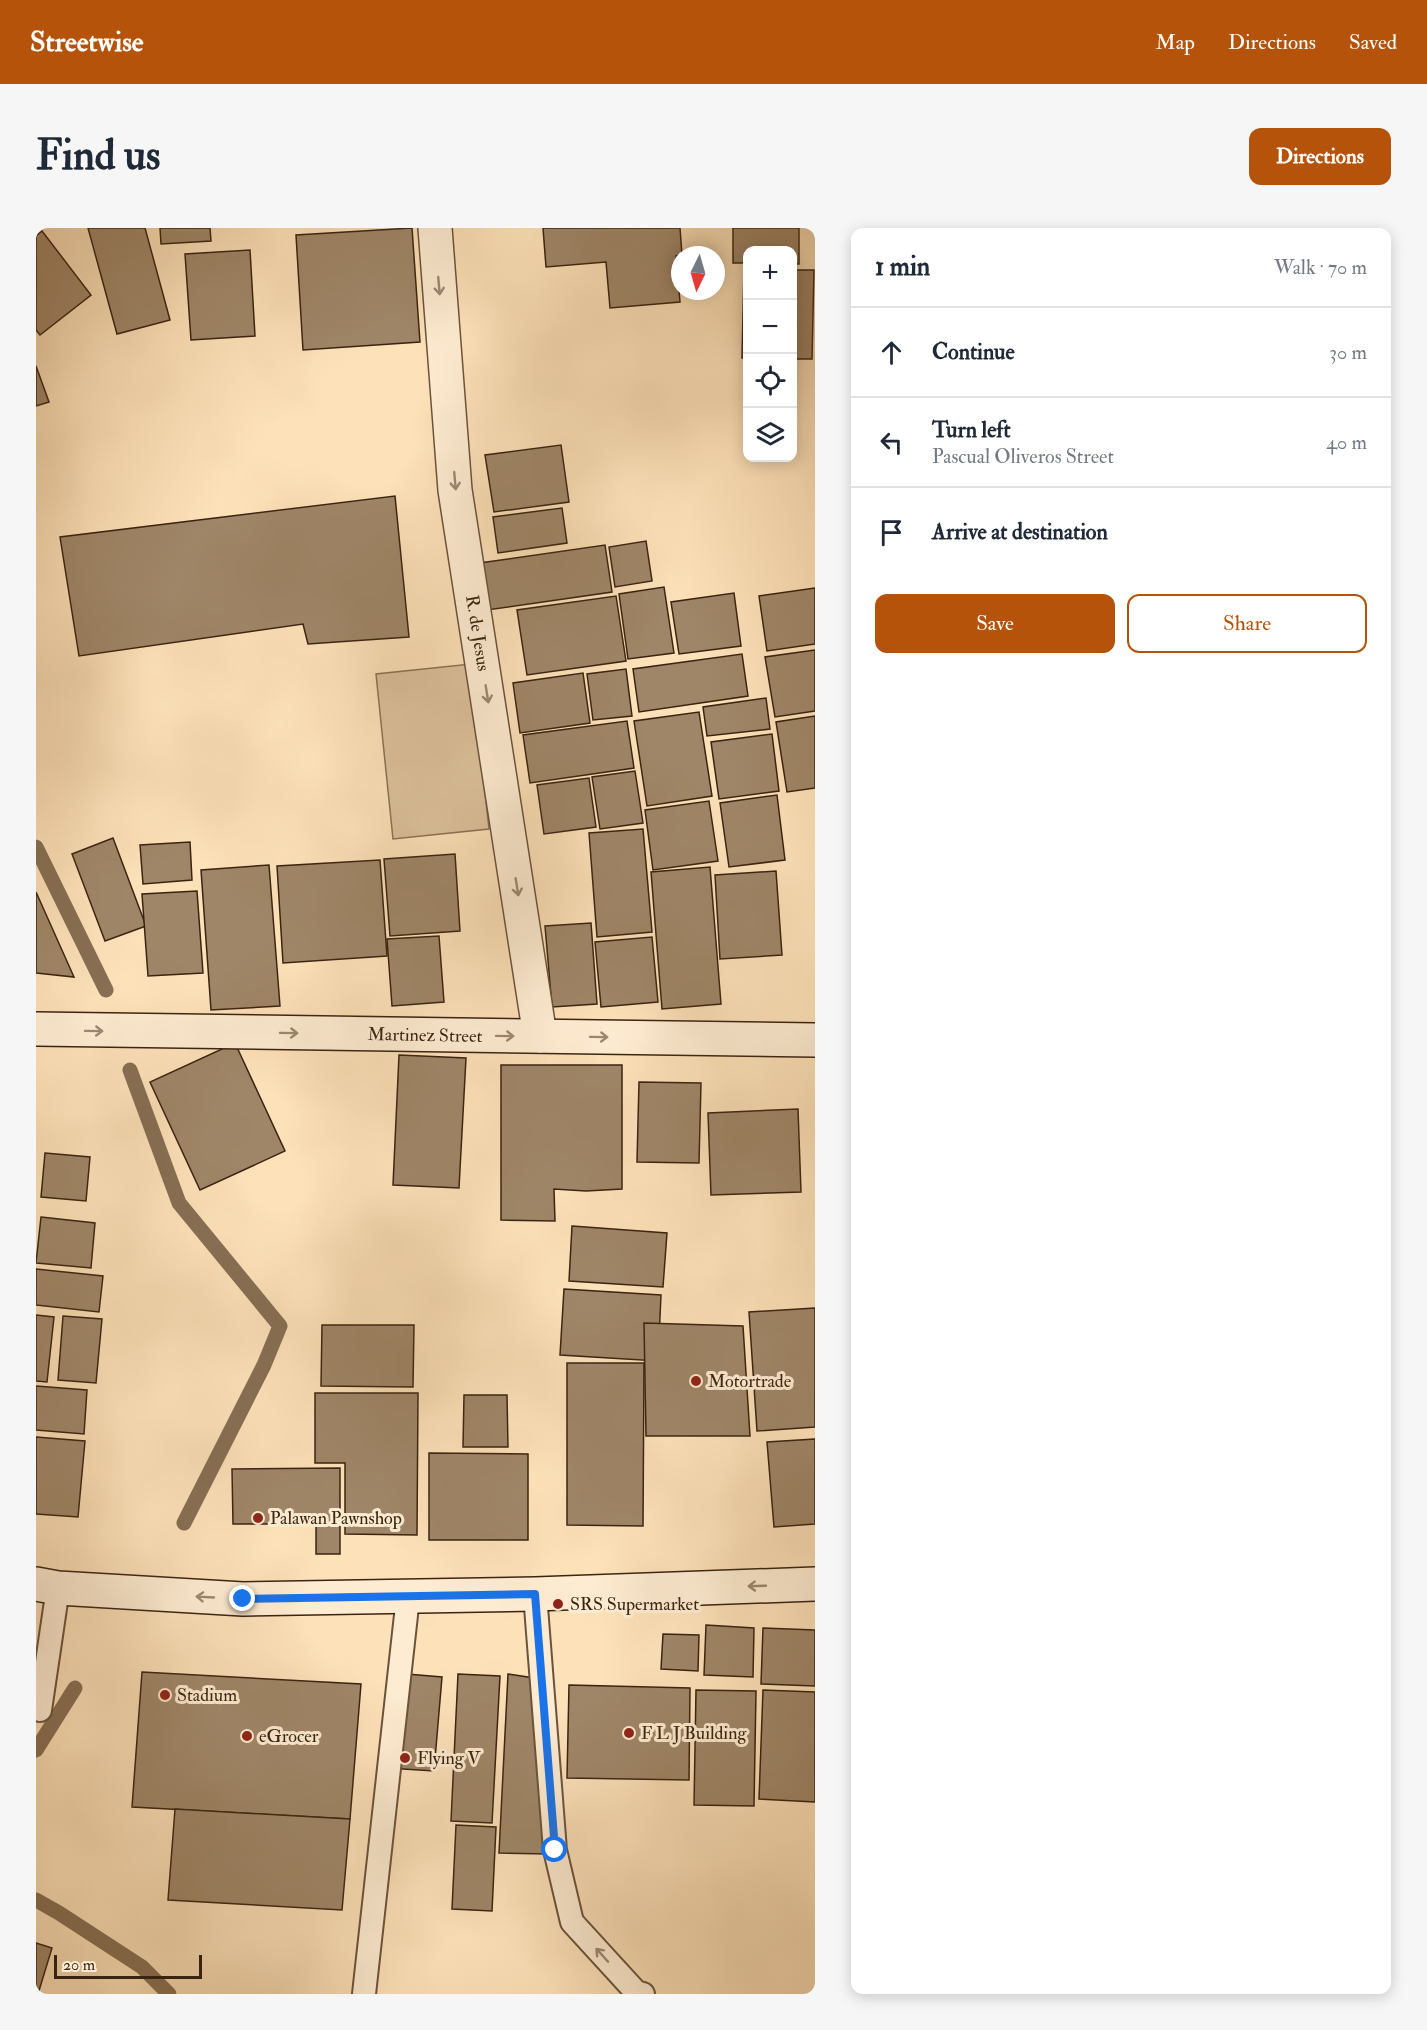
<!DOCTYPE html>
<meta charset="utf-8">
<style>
body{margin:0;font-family:"IM FELL Double Pica",serif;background:#f6f6f7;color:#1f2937}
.controls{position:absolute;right:18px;top:18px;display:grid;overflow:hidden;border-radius:12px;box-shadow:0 3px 15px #0003}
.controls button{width:54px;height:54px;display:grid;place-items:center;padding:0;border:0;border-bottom:2px solid #e0e1e3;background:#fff;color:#1f2937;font:30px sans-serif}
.compass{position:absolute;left:635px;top:18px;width:54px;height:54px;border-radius:50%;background:#fff;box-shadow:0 3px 15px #0003;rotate:185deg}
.scale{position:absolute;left:18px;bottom:15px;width:148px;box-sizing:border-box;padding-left:6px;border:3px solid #3a2411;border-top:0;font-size:16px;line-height:21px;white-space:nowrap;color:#3a2411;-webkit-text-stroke:4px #feecd2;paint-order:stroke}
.stop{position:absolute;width:18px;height:18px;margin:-14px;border:4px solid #1a73e8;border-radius:50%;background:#fff}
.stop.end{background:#1a73e8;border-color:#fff;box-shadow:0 2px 6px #0008}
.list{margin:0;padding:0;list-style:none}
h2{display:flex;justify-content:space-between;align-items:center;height:78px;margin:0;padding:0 24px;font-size:26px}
h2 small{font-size:20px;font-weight:400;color:#747a83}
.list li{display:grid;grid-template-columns:39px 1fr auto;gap:18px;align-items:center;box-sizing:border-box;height:90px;padding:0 24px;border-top:2px solid #e0e1e3}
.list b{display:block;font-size:22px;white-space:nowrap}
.list p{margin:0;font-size:20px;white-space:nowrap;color:#747a83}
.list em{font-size:20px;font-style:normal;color:#747a83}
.actions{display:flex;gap:12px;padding:18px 24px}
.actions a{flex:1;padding:14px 0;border:2px solid #b45309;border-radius:12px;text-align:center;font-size:21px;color:#b45309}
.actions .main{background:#b45309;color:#fff}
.icon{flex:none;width:33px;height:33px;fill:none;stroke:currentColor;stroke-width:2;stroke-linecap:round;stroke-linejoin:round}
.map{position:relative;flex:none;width:779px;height:1766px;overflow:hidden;border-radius:12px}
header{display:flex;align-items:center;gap:36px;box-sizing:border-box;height:84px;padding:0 30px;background:#b45309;color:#fff}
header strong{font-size:28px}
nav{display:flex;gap:33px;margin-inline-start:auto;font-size:21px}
.intro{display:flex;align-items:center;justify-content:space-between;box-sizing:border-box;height:144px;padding:0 36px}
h1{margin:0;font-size:42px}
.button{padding:15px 27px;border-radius:12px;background:#b45309;color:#fff;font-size:21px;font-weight:700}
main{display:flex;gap:36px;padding:0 36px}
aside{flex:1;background:#fff;border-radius:12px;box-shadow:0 3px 15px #0003}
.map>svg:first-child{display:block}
.green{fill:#dcc19c;stroke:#8b7256;stroke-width:1.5}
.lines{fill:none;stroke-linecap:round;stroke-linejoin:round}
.stream{stroke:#876f54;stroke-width:15}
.building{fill:#9f8668;stroke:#3a2411;stroke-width:1.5}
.lane-casing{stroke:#6b533b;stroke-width:26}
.street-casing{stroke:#6b533b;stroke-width:36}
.secondary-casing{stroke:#3a2411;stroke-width:36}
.lane{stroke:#feecd2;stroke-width:22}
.street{stroke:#feecd2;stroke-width:33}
.secondary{stroke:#feecd2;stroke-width:33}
.oneway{stroke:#9c8872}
.route{stroke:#1a73e8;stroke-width:8}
.poi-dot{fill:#8f2418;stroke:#feecd2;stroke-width:2}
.labels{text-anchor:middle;stroke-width:6;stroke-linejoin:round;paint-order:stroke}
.street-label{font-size:18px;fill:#3a2411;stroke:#feecd2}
.poi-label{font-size:18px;fill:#3a2411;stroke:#feecd2;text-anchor:start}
</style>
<header>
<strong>Streetwise</strong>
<nav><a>Map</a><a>Directions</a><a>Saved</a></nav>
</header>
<div class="intro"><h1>Find us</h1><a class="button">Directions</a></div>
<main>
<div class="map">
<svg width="779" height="1766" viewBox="0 0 779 1766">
<rect width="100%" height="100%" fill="#fde1b9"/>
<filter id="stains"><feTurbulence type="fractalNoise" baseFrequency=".00333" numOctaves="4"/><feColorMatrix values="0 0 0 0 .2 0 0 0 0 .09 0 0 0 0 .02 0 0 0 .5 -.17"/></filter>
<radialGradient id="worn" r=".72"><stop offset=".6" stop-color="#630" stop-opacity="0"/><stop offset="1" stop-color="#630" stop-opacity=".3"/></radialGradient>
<!-- green -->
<path class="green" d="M 435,436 L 453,601 L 357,611 L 340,446 Z"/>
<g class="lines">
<!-- stream -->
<g class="stream">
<path d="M 0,619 L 70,762"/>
<path d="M 94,842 L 143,975 L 244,1098 L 228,1137 L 148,1295"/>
<path d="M 0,1522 L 39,1460"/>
<path d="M 0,1672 L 23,1685 L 106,1739 L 133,1766"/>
</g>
</g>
<!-- building -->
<g class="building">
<path d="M 52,0 L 109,0 L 134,92 L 81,106 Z"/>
<path d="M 124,0 L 174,0 L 175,13 L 125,16 Z"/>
<path d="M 376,0 L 384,114 L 267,122 L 260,7 Z"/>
<path d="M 507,0 L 644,0 L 646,27 L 640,28 L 644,74 L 574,80 L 570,34 L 510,39 Z"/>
<path d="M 697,0 L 763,0 L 763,36 L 756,36 L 756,22 L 712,22 L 712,35 L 697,35 Z"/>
<path d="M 6,3 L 55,67 L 4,107 L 0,102 L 0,8 Z"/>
<path d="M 214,22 L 219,108 L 155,112 L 149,26 Z"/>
<path d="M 708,41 L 712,41 L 712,130 L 706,130 Z"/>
<path d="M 756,42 L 778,42 L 776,131 L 756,131 Z"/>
<path d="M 0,138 L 13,174 L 0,178 Z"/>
<path d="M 525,217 L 533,274 L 458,284 L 449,227 Z"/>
<path d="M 359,268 L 373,409 L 272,416 L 267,396 L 43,428 L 24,309 Z"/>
<path d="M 526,280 L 531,315 L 462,325 L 457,289 Z"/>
<path d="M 610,313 L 616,353 L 579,359 L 573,319 Z"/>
<path d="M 569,317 L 576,364 L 451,382 L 444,335 Z"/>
<path d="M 628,359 L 638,425 L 592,431 L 583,366 Z"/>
<path d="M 779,360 L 779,416 L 731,423 L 723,368 Z"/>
<path d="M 698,365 L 705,418 L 643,426 L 635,374 Z"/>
<path d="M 580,368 L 590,433 L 491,447 L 481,382 Z"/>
<path d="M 779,422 L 779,483 L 739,489 L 729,429 Z"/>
<path d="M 706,426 L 712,468 L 603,484 L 597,441 Z"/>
<path d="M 590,441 L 596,488 L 557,492 L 551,446 Z"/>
<path d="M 547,445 L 554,495 L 484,505 L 477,455 Z"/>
<path d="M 730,470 L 734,501 L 671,508 L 667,479 Z"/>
<path d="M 663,484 L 676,568 L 611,578 L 598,493 Z"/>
<path d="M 779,488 L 779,560 L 751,564 L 740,494 Z"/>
<path d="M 591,493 L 598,540 L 494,555 L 487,507 Z"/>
<path d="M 736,506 L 743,563 L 683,571 L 675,514 Z"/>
<path d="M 599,543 L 607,595 L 564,601 L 556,549 Z"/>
<path d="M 553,550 L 560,599 L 508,606 L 501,557 Z"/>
<path d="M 741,567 L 749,632 L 693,639 L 684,575 Z"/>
<path d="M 673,573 L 682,633 L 617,642 L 609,582 Z"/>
<path d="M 607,601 L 616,704 L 561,709 L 553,605 Z"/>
<path d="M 77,610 L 110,698 L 69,713 L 36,626 Z"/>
<path d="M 154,614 L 156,652 L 107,656 L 104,617 Z"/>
<path d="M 419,626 L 424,703 L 354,708 L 348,631 Z"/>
<path d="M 344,632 L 351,728 L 247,735 L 241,638 Z"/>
<path d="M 233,637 L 244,778 L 175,782 L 165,642 Z"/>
<path d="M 674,639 L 685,776 L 626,781 L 615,644 Z"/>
<path d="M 740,643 L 746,727 L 684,731 L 679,647 Z"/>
<path d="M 161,663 L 167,745 L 112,748 L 106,666 Z"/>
<path d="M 0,664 L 38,749 L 0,745 Z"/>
<path d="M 555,695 L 561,776 L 516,779 L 509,698 Z"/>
<path d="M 403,708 L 408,774 L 356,778 L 351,711 Z"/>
<path d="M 616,709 L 622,774 L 565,779 L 559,714 Z"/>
<path d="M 199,815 L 249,923 L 164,962 L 114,854 Z"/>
<path d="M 363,827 L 430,830 L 423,960 L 357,957 Z"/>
<path d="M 465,837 L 586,837 L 586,961 L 550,963 L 518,961 L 519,993 L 465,992 Z"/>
<path d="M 603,854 L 665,855 L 663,935 L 601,934 Z"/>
<path d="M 762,881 L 765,964 L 675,967 L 672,885 Z"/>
<path d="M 9,925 L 54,929 L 50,973 L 5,969 Z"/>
<path d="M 5,989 L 59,995 L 55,1040 L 0,1035 Z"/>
<path d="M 536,998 L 631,1005 L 627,1059 L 533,1053 Z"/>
<path d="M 0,1041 L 67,1048 L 63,1084 L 0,1077 Z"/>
<path d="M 528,1061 L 625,1067 L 622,1133 L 524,1127 Z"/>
<path d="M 779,1080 L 779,1199 L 721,1203 L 713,1084 Z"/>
<path d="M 0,1087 L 18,1089 L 11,1154 L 0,1153 Z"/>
<path d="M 27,1088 L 66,1091 L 60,1155 L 22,1152 Z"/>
<path d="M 608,1095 L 707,1098 L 714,1208 L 610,1208 Z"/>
<path d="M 286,1097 L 378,1097 L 377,1159 L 285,1158 Z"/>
<path d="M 531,1135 L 608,1135 L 607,1298 L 531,1297 Z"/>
<path d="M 0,1158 L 51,1162 L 48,1206 L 0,1202 Z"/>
<path d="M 279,1165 L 382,1165 L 381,1307 L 309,1306 L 309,1235 L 279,1235 Z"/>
<path d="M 428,1167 L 471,1167 L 472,1219 L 427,1219 Z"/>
<path d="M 0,1209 L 49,1213 L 42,1289 L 0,1286 Z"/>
<path d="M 779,1211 L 779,1296 L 738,1299 L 731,1214 Z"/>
<path d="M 393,1225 L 492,1226 L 492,1312 L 393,1312 Z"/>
<path d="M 304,1240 L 304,1326 L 280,1326 L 280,1296 L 197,1296 L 196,1241 Z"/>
<path d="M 670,1397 L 718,1400 L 717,1449 L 668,1447 Z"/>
<path d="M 727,1400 L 779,1402 L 779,1458 L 725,1456 Z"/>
<path d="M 627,1406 L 663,1407 L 662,1443 L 625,1441 Z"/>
<path d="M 106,1444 L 325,1456 L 314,1591 L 96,1579 Z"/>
<path d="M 359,1445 L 406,1449 L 398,1543 L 352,1540 Z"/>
<path d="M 422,1446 L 464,1448 L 456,1595 L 415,1593 Z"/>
<path d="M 472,1446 L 505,1451 L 511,1626 L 463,1625 Z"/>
<path d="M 533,1457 L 654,1460 L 653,1552 L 531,1550 Z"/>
<path d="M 660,1462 L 720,1463 L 718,1578 L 658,1577 Z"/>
<path d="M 727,1462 L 779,1464 L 779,1574 L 723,1571 Z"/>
<path d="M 139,1581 L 314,1591 L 306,1682 L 132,1672 Z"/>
<path d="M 420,1597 L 460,1599 L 456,1683 L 416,1681 Z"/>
<path d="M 0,1715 L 16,1720 L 2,1766 L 0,1766 Z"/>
</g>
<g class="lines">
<defs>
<g id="lane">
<path d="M 499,1366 L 519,1622 L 536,1694 L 600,1764 L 607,1766"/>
<path d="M 4,1482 L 22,1360"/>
<path d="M 328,1766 L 372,1369"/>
</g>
<path id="street" d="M 399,0 L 419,262 L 504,808"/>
<g id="secondary">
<path d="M 0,801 L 779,812"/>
<path d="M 0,1356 L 22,1360 L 207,1371 L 499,1366 L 779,1356"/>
</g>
</defs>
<!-- lane casing -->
<use href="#lane" class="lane-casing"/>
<!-- street casing -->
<use href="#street" class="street-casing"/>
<!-- secondary casing -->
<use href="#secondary" class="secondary-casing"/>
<!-- lane -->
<use href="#lane" class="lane"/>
<!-- street -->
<use href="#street" class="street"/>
<!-- secondary -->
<use href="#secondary" class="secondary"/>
</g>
<!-- one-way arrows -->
<defs><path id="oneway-shaft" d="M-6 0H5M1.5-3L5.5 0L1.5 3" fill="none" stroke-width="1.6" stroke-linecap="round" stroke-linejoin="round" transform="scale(1.5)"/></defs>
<g class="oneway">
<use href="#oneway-shaft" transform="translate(403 58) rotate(85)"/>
<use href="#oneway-shaft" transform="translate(419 253) rotate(85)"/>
<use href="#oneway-shaft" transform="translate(451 466) rotate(81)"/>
<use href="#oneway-shaft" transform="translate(481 659) rotate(81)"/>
<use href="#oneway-shaft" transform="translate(58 803) rotate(1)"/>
<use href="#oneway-shaft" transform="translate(253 805) rotate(1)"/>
<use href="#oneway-shaft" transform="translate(469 808) rotate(1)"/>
<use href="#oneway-shaft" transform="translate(563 809) rotate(1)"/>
<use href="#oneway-shaft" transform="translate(721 1358) rotate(178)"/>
<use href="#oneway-shaft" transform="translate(169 1369) rotate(-177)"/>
<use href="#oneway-shaft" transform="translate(566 1727) rotate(-132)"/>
</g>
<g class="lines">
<!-- route -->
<path class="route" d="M 207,1371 L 499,1366 L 519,1622"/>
</g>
<!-- markers -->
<g class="poi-dot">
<circle cx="660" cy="1153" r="6"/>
<circle cx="222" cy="1290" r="6"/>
<circle cx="522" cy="1376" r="6"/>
<circle cx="129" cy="1467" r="6"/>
<circle cx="593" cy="1505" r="6"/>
<circle cx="211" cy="1508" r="6"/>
<circle cx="369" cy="1530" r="6"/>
</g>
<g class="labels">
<!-- street labels -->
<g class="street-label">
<text transform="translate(442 405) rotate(81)" y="6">R. de Jesus</text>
<text transform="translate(389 807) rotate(1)" y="6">Martinez Street</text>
</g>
<!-- poi labels -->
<g class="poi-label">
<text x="672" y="1159">Motortrade</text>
<text x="234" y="1296">Palawan Pawnshop</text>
<text x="534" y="1382">SRS Supermarket</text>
<text x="141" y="1473">Stadium</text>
<text x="605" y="1511">F L J Building</text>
<text x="223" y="1514">eGrocer</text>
<text x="381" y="1536">Flying V</text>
</g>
</g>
<rect width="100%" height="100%" filter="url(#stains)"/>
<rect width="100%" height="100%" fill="url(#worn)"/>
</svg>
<div class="controls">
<button>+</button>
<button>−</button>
<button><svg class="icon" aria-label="locate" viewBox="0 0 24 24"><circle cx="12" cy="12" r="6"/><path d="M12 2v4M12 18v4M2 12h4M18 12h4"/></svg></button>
<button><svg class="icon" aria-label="layers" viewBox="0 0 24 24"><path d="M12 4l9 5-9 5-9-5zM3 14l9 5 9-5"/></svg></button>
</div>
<svg class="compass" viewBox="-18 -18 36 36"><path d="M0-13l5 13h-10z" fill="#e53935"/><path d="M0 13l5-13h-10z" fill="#747a83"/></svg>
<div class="scale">20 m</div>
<div class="stop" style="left:519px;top:1622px"></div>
<div class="stop end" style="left:207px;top:1371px"></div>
</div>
<aside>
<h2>1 min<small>Walk · 70 m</small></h2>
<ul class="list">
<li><svg class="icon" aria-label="ahead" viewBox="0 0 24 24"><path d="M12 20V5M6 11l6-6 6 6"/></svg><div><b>Continue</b></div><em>30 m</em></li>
<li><svg class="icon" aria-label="left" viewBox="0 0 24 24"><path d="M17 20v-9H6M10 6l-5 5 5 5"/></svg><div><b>Turn left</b><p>Pascual Oliveros Street</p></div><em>40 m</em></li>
<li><svg class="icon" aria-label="arrive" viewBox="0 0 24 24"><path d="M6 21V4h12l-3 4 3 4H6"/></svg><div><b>Arrive at destination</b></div></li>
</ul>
<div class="actions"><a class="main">Save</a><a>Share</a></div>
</aside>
</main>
